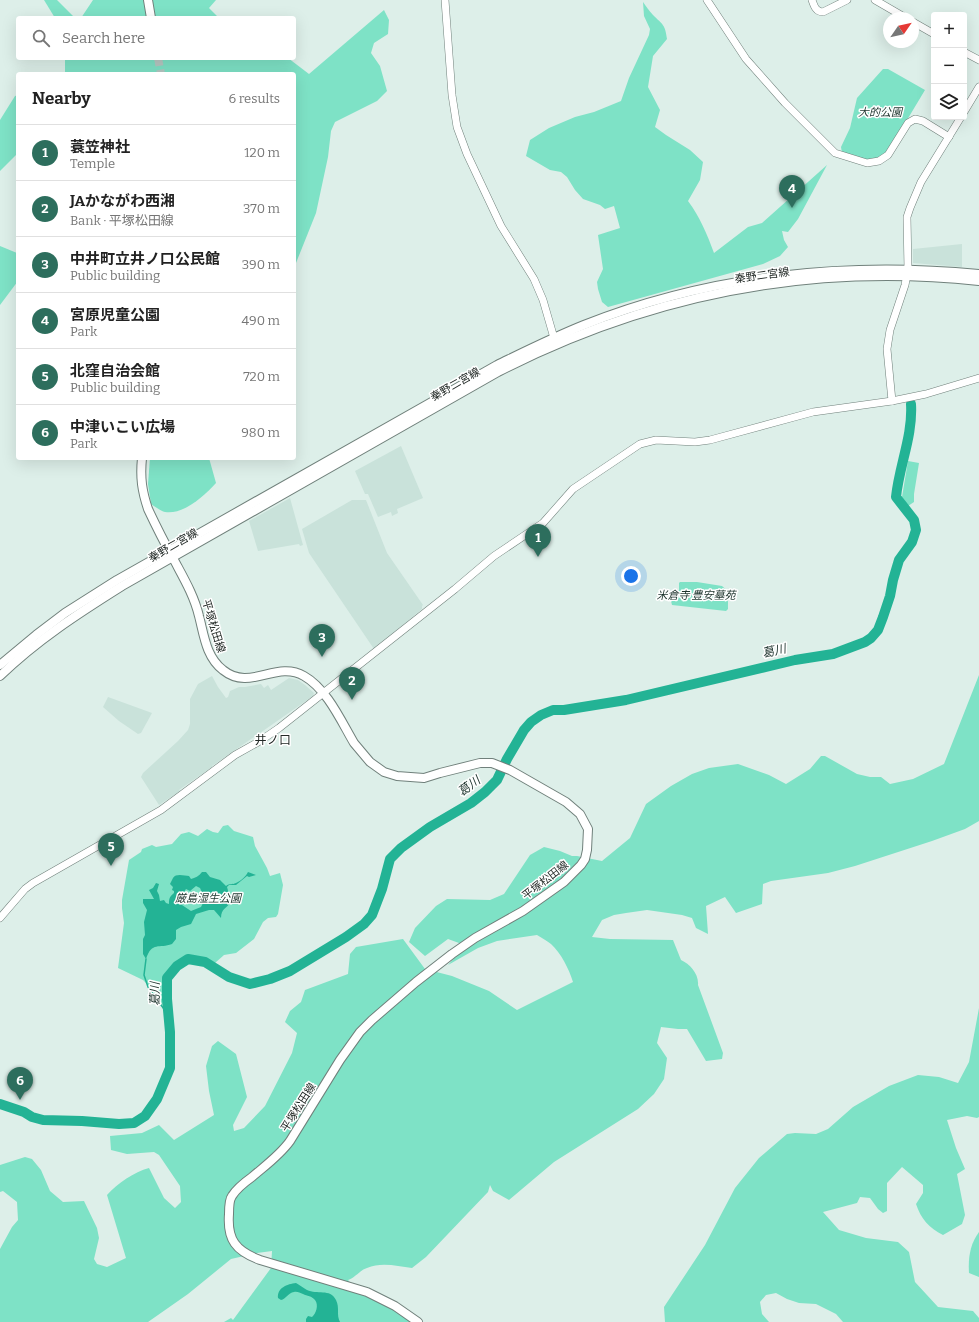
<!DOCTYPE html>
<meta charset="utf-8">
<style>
body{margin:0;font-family:Bitter,"Noto Sans JP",serif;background:#f2f2f2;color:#222}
.controls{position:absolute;right:12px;top:12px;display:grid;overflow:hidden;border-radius:4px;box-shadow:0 4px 16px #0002}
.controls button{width:36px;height:36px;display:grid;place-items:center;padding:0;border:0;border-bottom:1px solid #e0e0e0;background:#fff;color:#222;font:20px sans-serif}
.compass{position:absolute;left:883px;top:12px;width:36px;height:36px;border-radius:50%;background:#fff;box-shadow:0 4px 16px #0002;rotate:56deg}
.you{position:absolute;left:631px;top:576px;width:14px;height:14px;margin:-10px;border:3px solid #fff;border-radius:50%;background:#1a73e8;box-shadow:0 0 0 6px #1a73e833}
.badge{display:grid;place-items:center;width:26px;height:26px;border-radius:50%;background:#2d6e5d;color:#fff;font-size:13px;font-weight:700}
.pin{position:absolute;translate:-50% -33px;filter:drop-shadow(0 1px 2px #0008)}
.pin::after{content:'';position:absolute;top:21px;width:14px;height:12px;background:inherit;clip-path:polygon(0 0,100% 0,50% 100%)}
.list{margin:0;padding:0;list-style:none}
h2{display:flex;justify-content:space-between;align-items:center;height:52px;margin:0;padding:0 16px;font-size:17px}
h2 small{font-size:13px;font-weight:400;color:#767676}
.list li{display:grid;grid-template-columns:26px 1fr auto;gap:12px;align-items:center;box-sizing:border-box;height:56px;padding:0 16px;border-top:1px solid #e0e0e0}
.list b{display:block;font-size:15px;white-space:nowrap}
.list p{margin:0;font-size:13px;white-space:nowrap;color:#767676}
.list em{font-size:13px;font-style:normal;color:#767676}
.icon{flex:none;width:22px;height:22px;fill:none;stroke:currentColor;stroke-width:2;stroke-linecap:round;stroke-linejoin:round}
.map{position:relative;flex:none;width:979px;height:1322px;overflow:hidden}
.search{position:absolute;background:#fff;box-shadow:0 4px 16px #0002;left:16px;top:16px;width:280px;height:44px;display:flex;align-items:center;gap:10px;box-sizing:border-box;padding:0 14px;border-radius:4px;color:#767676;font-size:15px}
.panel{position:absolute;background:#fff;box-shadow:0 4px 16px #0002;left:16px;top:72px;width:280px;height:388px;border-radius:4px}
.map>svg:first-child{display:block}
.built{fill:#c9e2da}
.green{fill:#7ee2c6}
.water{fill:#23b395;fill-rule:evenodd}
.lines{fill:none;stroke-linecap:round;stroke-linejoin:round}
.stream{stroke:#23b395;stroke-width:1.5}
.river{stroke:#23b395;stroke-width:10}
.major-tunnel{stroke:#b7c7c2;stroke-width:8;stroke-dasharray:8 4;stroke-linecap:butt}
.minor-casing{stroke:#70807b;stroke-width:8}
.major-casing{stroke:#70807b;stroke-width:10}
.minor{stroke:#fff;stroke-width:7}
.major{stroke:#fff;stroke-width:8}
.labels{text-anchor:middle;stroke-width:3;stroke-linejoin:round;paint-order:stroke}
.park-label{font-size:11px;font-style:italic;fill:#1c332c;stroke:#fff}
.street-label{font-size:11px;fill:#212825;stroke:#fff}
.water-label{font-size:12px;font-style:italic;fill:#1f352f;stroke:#fff}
.neighbourhood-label{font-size:12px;fill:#212825;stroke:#fff}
</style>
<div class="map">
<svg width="979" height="1322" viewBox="0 0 979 1322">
<rect width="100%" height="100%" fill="#ddefe9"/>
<!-- built -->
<g class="built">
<path d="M 962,244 L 962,267 L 913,263 L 913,249 Z"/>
<path d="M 401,446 L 423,498 L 397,509 L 398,513 L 392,516 L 391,512 L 378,517 L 368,494 L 365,494 L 355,471 Z"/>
<path d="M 290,498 L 303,545 L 300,546 L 299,544 L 258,551 L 249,521 Z"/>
<path d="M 352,500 L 366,500 L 387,553 L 423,605 L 422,606 L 422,609 L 374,649 L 309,553 L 302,529 Z"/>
<path d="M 212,676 L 218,687 L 226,698 L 228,697 L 230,691 L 239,687 L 245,687 L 261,684 L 264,688 L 268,685 L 271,690 L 289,678 L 298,680 L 305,685 L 314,693 L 313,696 L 260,733 L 261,735 L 255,739 L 254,737 L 212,766 L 212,767 L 179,790 L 180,791 L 159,805 L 141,777 L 143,773 L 178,741 L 188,730 L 190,724 L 190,699 L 198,684 Z"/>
<path d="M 108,697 L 152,713 L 141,733 L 138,734 L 119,721 L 103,707 Z"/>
</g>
<!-- green -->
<g class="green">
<path d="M 44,0 L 57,0 L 75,18 L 55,18 Z"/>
<path d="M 93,0 L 216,0 L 209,8 L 219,18 L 81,18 Z"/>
<path d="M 643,2 C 646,6 649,11 653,15 C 663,25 665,24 667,39 L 653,56 L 648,87 L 660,110 L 655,127 L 666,135 L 690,150 L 703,162 L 700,180 L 688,201 C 700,217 707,234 714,253 L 748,227 L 762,223 L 827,165 L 798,219 L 788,232 L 782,231 L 784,240 L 788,247 L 780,256 L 763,264 L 608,307 L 602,302 L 598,289 L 597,282 L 603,269 L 598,235 L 620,228 L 614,206 L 605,209 L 600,205 L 583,199 L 575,190 L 567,177 L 561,172 L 550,170 L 526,156 L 530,140 L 549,128 L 575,117 L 594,112 L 621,101 L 629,78 L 649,35 L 650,29 L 644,16 Z"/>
<path d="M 384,10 L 389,20 L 388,34 L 374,43 L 371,53 L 380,66 L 387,91 L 377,101 L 335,122 L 331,131 L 328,157 L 316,213 L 294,268 L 294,74 L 65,74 L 65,58 L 288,58 L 309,74 Z"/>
<path d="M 883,69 L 888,69 L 925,90 L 889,150 L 879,158 L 869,161 L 842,153 L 841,147 L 850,128 L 857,98 Z"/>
<path d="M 18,95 L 18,153 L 0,171 L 0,120 L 15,96 Z"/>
<path d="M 0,246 L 17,253 L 18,255 L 18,281 L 0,305 Z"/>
<path d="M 150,458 L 209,458 L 216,483 C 205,495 184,515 165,512 C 161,511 155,507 151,504 L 148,484 Z"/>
<path d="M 908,461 L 919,463 L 914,494 L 914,502 L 908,506 L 902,497 Z"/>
<path d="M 680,582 L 697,582 L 722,586 C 729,591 728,601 728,609 L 726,611 L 672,605 L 671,601 L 679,590 L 679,583 Z"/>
<path d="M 979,675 L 979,821 L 965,829 L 932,841 L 855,866 L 828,873 L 771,881 L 763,884 L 762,904 L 736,913 L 725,897 L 706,906 L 708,934 L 696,928 L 692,918 L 682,915 L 647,910 L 626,913 L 614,915 L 602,920 L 592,937 L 610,939 L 673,940 L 681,960 C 690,964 699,974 698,985 L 723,1053 L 722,1059 L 706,1061 L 687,1029 L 678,1029 L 661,1027 L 657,1043 L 667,1058 L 664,1079 L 654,1094 L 638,1109 L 554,1162 L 509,1200 L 493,1191 L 490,1185 L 488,1192 L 426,1257 L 412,1268 C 397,1266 381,1262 367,1268 C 360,1270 355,1278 348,1280 L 357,1290 L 363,1292 L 416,1322 L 224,1322 L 231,1318 L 233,1320 L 271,1268 L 272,1251 L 257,1253 L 231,1259 L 188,1294 L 148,1322 L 0,1322 L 0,1249 L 12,1227 L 18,1220 L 17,1202 L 3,1191 L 0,1192 L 0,1165 L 25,1157 L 32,1159 L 41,1170 L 50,1191 L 63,1202 L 84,1201 L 97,1228 L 99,1238 L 94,1259 L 97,1264 L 107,1267 L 126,1258 L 107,1195 C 118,1183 134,1172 149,1168 L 164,1198 L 175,1208 L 181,1202 L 180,1186 L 159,1155 L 154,1152 L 127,1154 L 111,1150 L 110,1136 L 142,1133 L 159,1125 L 174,1140 L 214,1115 L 209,1091 L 206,1066 L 212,1046 L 218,1041 L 236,1054 L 247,1097 L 233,1125 L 234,1131 L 244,1128 L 265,1106 L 292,1053 L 297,1033 L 285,1022 L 290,1011 L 301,1002 L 305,990 L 348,974 L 350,954 L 356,947 L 403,939 L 425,969 L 452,976 L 489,991 L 517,1010 L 573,982 C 569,969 561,953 551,944 C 547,941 542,938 537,935 L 497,941 L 478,948 L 448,965 L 457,955 L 459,943 L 448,939 L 425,956 L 409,942 L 415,928 L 436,906 L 447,899 L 490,900 L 504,894 L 530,855 L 544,847 L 560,851 L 572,856 L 577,856 L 602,861 L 630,838 L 646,804 L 671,786 L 692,774 L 709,768 L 738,764 L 769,775 L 786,784 L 810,769 L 821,756 L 825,756 L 857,774 L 870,777 L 881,777 L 890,784 L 913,779 L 944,764 Z"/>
<path d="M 228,825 L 234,831 L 253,837 L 255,846 L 267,868 L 270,876 L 280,873 L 283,885 L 278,914 L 276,917 L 268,918 L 263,922 L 254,939 L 236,953 L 224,955 L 215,963 C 210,961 205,958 200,957 C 183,955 164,967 163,985 C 162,992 164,1000 164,1007 L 149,986 L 143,980 L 118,968 L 124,923 L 122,908 L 122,900 L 129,860 L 141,852 L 142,849 L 152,845 L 156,847 L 172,844 L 181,834 L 189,832 L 198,836 L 207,829 L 213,832 L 218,833 L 223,826 Z"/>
<path d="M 979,1008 L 979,1117 L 977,1118 L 967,1116 L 947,1120 L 956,1148 L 965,1169 L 957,1174 L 965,1215 L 962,1224 L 943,1235 C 929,1228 921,1219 916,1204 L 923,1193 L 923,1185 L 902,1167 L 887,1183 L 887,1211 L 883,1213 L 878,1209 L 870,1198 L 860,1197 L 857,1203 L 823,1212 L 839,1230 L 866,1238 L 898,1242 L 909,1252 L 915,1282 L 938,1307 L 973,1311 L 979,1318 L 979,1322 L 843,1322 L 836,1314 L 816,1304 L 799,1303 L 787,1299 L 776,1293 L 766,1295 L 760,1302 L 762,1314 L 769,1322 L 665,1322 L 664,1307 L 705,1245 L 735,1188 L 759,1158 L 787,1134 L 795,1133 L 816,1134 L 828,1129 L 853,1107 L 889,1086 L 918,1075 L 939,1077 L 958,1083 L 969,1062 Z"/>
<path d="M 979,1232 L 979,1277 L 969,1273 C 968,1258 970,1244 979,1232 Z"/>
</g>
<!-- water -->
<g class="water">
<path d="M 202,872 L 206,872 L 210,877 L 220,880 L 226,886 C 230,883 232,885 236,883 C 241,881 246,876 248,872 L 256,875 L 249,877 L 247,876 L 236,885 L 229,885 L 227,887 L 231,901 C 227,909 221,908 221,918 L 214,910 L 209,910 L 196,914 L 191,924 L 181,927 L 176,930 L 176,939 L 172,944 C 159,949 152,941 146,959 L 143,954 L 143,939 L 145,935 L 144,922 L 147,910 L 143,903 L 143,899 L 154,899 L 149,890 L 153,888 L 156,883 L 159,884 L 157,891 L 159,895 L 160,901 L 164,900 L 166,903 L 169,904 C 169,899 169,897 174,893 L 174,891 L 172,890 L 173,887 L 170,884 C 171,882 172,880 173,878 C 176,873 185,876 189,876 L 191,879 C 195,878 199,876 202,872 ZM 196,886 L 200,888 L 205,899 L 201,907 L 191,911 L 182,905 L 181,897 L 186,889 L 190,891 Z"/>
<path d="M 296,1283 C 300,1285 303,1288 307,1290 C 317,1295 330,1288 336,1300 C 340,1308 336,1315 340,1322 L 306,1322 L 306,1319 L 308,1316 L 312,1317 C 316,1314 319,1305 315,1300 C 312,1296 307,1296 303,1294 C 300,1293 297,1291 294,1292 C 288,1293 286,1299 281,1300 L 278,1298 C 277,1288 287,1284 296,1283 Z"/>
</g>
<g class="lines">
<!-- stream -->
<path class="stream" d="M 146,959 L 144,975 L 148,987 L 169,1016"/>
<!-- river -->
<path class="river" d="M 0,1104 L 24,1112 L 32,1117 L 43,1120 L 82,1121 L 119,1124 L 134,1123 L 145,1116 L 157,1099 L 170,1068 L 170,1032 L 167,999 L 167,978 L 177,966 L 188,959 L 205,962 L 229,977 L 250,984 L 270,979 L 290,971 L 346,937 L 364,924 L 372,915 L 382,889 L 390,859 L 401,848 L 430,827 L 471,803 L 485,792 L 497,780 L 507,759 L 524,730 L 531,722 L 541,715 L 553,710 L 564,710 L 626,700 L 795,660 L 833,654 L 865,642 L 871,638 L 878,630 L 883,617 L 890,596 L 893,580 L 899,560 L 912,542 L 916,530 L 914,520 L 896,497 C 899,466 913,436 911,404"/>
<!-- major-tunnel -->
<path class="major-tunnel" d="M 158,58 L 161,74"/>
<defs>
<g id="minor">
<path d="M 445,0 L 452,95 L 457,127 L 467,154 L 501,226 L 534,279 L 543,300 L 554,338 L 554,343"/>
<path d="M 707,0 L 746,59 L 785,103 L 835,153 L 867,163 L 879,161 L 888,155 L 908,123 L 915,119 L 923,121 L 949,137"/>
<path d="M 812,0 C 814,6 816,12 823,12 L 847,0"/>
<path d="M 875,0 L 906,18"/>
<path d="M 913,22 L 934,34"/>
<path d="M 964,52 L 979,60"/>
<path d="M 964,112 L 979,87"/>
<path d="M 892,401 L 887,349 L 890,330 L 905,285 L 908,269 L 907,217 L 910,208 L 921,182 L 961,117"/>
<path d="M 0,918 L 25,889 L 33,883 L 161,810 L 235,755 L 260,741 L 279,728 L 455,589 L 494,556 L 543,523 L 573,489 L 640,444 L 656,440 L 695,442 L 710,440 L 813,412 L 892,401 L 926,394 L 979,378"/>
</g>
<g id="major">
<path d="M 148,0 L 151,18"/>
<path d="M 142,458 C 140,478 142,491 148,509 C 156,526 164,542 173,558 C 183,577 194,595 199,616 C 204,635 206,657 223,670 C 250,692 276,660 304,676 C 327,689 341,721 354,743 L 370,762 L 384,772 L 397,776 L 424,778 L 440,773 L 480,763 L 492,763 L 510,770 L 566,802 L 580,814 L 588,829 L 587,850 L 585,859 L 581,865 L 564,882 L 523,911 L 475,938 L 452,954 L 416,982 L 372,1020 L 360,1032 L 340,1060 L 290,1141 C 280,1155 266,1165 252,1177 C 245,1182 237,1188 232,1196 C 229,1200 229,1208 229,1214 C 227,1240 236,1251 260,1260 L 367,1292 L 395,1306 L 418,1322"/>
<path d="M 0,665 L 36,635 L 65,613 L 117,580 L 497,365 C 526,351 554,337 584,325 C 710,275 846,261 979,274"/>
<path d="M 0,676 C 37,640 79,613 122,586 L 498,372 C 650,294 809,263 979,281"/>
</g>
</defs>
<!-- minor casing -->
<use href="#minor" class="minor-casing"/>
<!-- major casing -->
<use href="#major" class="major-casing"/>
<!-- minor -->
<use href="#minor" class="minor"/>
<!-- major -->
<use href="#major" class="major"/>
</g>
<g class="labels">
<!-- park labels -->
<g class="park-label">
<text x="880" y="116">大的公園</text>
<text x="696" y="599">米倉寺 豊安墓苑</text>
<text x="208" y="902">厳島湿生公園</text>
</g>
<!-- street labels -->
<g class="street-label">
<text transform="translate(762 275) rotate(-8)" y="4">秦野二宮線</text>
<text transform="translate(455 384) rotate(-30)" y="4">秦野二宮線</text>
<text transform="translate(173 545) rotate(-30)" y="4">秦野二宮線</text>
<text transform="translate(214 626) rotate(73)" y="4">平塚松田線</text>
<text transform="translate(545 880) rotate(-38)" y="4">平塚松田線</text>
<text transform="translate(298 1107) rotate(-58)" y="4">平塚松田線</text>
</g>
<!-- water labels -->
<g class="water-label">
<text transform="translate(774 651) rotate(-13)" y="4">葛川</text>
<text transform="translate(469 786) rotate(-37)" y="4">葛川</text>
<text transform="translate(155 994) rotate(-90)" y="4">葛川</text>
</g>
<!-- neighbourhood labels -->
<g class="neighbourhood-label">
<text x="273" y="744">井ノ口</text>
</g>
</g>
</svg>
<div class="controls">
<button>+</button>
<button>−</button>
<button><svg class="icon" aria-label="layers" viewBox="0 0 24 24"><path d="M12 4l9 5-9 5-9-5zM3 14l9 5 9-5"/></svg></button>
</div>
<svg class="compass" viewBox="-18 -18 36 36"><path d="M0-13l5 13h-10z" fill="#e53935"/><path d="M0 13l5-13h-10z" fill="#767676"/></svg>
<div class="you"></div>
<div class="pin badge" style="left:538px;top:557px">1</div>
<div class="pin badge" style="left:352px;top:700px">2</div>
<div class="pin badge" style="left:322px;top:657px">3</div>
<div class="pin badge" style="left:792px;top:208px">4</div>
<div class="pin badge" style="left:111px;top:866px">5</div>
<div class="pin badge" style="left:20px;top:1100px">6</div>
<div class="search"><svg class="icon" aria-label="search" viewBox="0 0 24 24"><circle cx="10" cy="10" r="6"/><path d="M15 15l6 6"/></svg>Search here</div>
<section class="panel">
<h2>Nearby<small>6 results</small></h2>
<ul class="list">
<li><span class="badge">1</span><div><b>蓑笠神社</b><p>Temple</p></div><em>120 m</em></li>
<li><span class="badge">2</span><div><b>JAかながわ西湘</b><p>Bank · 平塚松田線</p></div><em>370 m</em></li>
<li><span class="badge">3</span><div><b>中井町立井ノ口公民館</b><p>Public building</p></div><em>390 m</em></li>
<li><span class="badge">4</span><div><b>宮原児童公園</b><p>Park</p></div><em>490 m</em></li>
<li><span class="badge">5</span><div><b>北窪自治会館</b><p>Public building</p></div><em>720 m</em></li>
<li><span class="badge">6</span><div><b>中津いこい広場</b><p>Park</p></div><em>980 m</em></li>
</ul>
</section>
</div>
